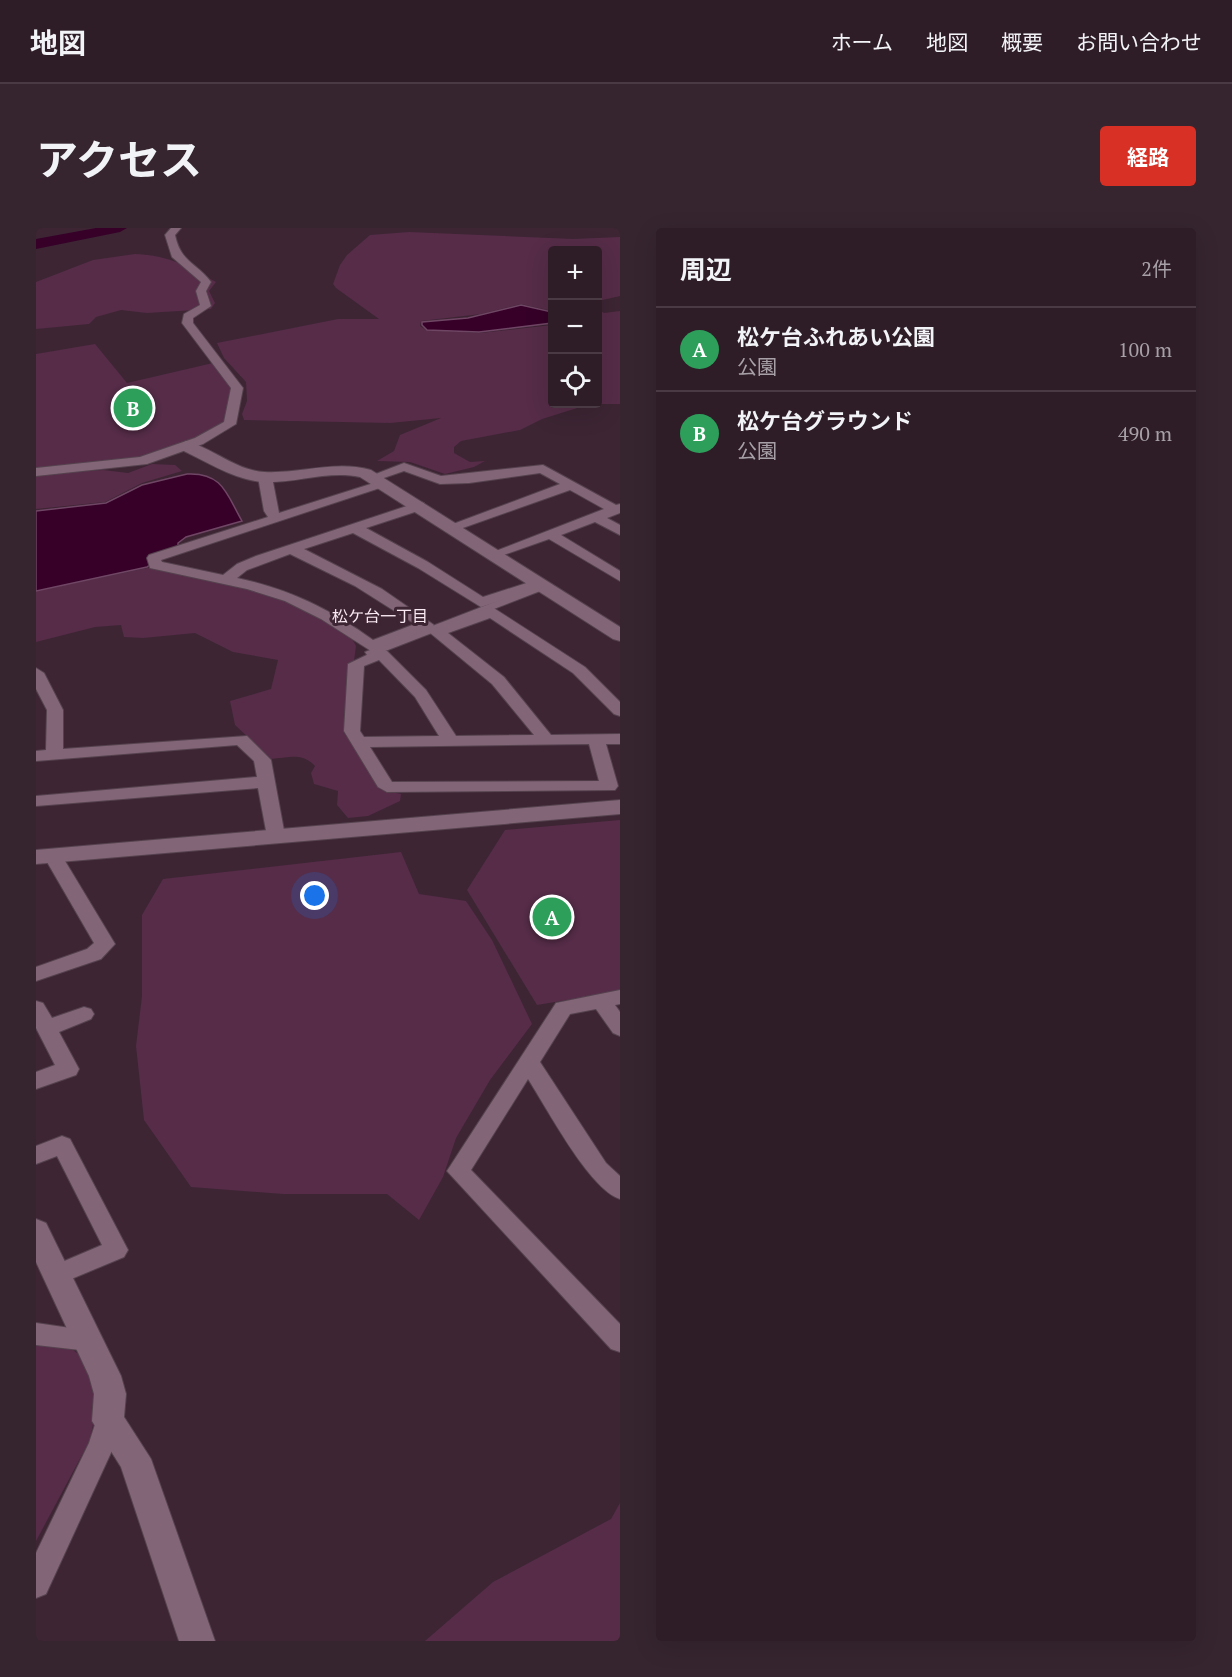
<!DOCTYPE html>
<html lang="ja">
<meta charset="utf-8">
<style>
body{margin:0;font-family:"PT Serif","Noto Sans JP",serif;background:#36252f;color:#f1f3f6}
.controls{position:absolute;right:18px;top:18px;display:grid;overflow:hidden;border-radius:6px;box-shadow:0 6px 24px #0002}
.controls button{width:54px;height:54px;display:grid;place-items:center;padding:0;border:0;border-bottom:2px solid #493a44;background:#2e1c27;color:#f1f3f6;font:30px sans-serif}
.you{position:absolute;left:279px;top:668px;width:21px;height:21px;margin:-15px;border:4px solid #fff;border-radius:50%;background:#1a73e8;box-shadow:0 0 0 9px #1a73e833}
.badge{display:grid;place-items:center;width:39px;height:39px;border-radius:50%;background:#d93025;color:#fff;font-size:20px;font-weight:700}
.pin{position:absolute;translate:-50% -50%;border:3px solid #fff;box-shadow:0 2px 6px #0006}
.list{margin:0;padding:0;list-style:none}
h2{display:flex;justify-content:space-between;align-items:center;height:78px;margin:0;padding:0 24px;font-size:26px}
h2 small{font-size:20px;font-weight:400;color:#a7a1a7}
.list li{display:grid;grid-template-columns:39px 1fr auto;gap:18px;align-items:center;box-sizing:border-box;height:84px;padding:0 24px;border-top:2px solid #493a44}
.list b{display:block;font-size:22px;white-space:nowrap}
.list p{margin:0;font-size:20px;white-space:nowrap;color:#a7a1a7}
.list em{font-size:20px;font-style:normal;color:#a7a1a7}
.icon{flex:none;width:33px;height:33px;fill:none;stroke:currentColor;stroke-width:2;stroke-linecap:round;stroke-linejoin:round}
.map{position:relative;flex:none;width:584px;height:1413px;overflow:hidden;border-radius:6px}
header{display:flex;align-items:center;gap:36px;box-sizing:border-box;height:84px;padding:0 30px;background:#2e1c27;border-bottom:2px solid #493a44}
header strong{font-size:28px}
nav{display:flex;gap:33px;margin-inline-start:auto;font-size:21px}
.intro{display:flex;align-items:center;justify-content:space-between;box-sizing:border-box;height:144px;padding:0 36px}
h1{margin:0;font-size:42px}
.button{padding:15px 27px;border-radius:6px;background:#d93025;color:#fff;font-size:21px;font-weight:700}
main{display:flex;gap:36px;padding:0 36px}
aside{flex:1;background:#2e1c27;border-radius:6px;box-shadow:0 6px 24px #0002}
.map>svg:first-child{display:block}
.green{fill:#562c48}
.water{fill:#360028;stroke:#704665;stroke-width:1.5}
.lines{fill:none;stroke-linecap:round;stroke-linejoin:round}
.river{fill:#360028;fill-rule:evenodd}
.pedestrian-casing{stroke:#56424f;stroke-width:2}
.minor-casing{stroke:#56424f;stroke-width:2}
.tertiary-casing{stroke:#56424f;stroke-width:2}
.pedestrian{fill:#826677;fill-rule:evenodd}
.minor{fill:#826677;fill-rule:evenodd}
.tertiary{fill:#826677;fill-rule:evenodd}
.labels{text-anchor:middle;stroke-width:6;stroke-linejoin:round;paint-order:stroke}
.far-neighbourhood-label{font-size:16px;fill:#f9e9f2;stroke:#3d2534}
</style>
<header>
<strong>地図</strong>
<nav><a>ホーム</a><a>地図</a><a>概要</a><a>お問い合わせ</a></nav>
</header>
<div class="intro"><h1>アクセス</h1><a class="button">経路</a></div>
<main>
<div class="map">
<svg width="584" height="1413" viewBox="0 0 584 1413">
<rect width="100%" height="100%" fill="#3d2534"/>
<!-- green -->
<g class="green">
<path d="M 373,4 L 537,11 L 584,9 L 584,68 L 562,73 L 562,22 L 516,22 L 516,83 L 485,76 L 445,86 L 385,93 L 384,98 L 390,102 L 444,105 L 516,97 L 516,176 L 562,176 L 562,81 L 568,85 L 584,83 L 584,176 L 554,176 L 506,191 L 484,202 L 425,213 L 418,219 L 418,225 L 434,234 L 449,233 L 438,239 L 409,246 L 374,234 L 341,233 L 358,223 L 364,207 L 405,190 L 354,195 L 208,192 L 206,186 L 211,173 L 210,154 L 188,130 L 181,115 L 302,91 L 343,91 L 300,60 L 297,56 L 304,37 L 311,27 L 334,7 Z"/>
<path d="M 99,26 C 134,28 150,37 180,54 L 173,63 L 179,75 L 175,81 L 111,85 L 85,82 L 60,89 L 53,96 L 0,101 L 0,54 L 57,32 Z"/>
<path d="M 59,116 L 91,155 L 177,135 L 196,156 L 190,196 C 134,233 64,234 0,242 L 0,126 Z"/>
<path d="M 116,236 L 139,237 L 146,243 L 106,255 L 69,274 L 0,281 L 0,246 L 67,242 L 92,245 Z"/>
<path d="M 111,340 C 153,341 304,377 320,418 L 308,505 L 352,563 L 365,566 L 364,573 L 332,588 L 312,590 L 301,577 L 302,563 L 278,556 L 275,545 L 279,538 C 266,524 252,530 235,531 L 199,497 L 194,473 L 235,461 L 242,432 L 197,424 L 159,405 L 107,410 L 88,409 L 85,397 L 59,399 L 0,414 L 0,363 Z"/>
<path d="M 584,592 L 584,763 L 501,777 L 431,662 L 469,602 Z"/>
<path d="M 365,624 L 383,666 L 430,673 L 456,712 L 496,796 L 454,852 L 420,910 L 407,949 L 383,992 L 351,966 L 247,966 L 155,959 L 108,892 L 100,818 L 106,768 L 106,687 L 127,651 Z"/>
<path d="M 30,1117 L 48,1130 L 62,1170 L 54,1212 L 0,1313 L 0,1118 Z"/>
<path d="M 584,1275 L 584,1413 L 389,1413 L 457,1354 L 575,1291 Z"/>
</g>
<!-- water -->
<g class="water">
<path d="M 485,77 L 516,84 L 516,95 L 443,104 L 391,102 L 386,97 L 386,94 L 432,90 Z"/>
<path d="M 151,246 C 187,244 191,267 206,293 L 150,309 L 142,315 L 142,319 L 111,339 L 0,363 L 0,283 L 70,275 L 106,257 Z"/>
</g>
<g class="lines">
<!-- river -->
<path class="river" d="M 60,0 L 91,0 L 84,4 L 0,21 L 0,11 Z"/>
<defs>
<path id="pedestrian" d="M 508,355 L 514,358 L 512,360 L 339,427 L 331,427 L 329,424 Z"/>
<g id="minor">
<path d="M 135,0 L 145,0 L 139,7 C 145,35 160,34 175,54 L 170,63 L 175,78 L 157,90 L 157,95 L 207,160 L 200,196 L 167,216 L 111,236 L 0,248 L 0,240 L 104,229 L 159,210 L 188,194 L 195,160 L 146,95 L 148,86 L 164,77 L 160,63 L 165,54 L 136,29 L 129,7 Z"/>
<path d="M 368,235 L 405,248 L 507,237 L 580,277 L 584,276 L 584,285 L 571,290 L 584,297 L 584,307 L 559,294 L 525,307 L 584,343 L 584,353 L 513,311 L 459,330 L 452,326 L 568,281 L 534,262 L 421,302 L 416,303 L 409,299 L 524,256 L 504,245 L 433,255 L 404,256 L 368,243 L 339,253 L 332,249 Z"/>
<path d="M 229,245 L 236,249 L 243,285 L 344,253 L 349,252 L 356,256 L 125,332 L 126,334 L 187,347 L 201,336 L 220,328 L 383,274 L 388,275 L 388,281 L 330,300 L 392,334 L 447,369 L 503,351 L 510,355 L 508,358 L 445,379 L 382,340 L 317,305 L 268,321 L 346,361 L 398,397 L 395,400 L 335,423 L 285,391 L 249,373 L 211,361 L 114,340 L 111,330 L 113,327 L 232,289 L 228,283 L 222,249 ZM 254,326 L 319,358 L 379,396 L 337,412 C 294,381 253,361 201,350 L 211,342 Z"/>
<path d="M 456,379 L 549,439 L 584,474 L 584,488 L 578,486 L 537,445 L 454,390 L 412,405 L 468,449 L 515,507 L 584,506 L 584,516 L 570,516 L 582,558 L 579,562 L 351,564 L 342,559 L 308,503 L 312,436 L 339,423 L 351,423 L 390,462 L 420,508 L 498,507 L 456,456 L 393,404 L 396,401 ZM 343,432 L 379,469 L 403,508 L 328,509 L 324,503 L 328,438 ZM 553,516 L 563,553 L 356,554 L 334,519 Z"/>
<path d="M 0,440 L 8,445 L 27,482 L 27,521 L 211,508 L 235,532 L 249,608 L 246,612 L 240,614 L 231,608 L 222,560 L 0,578 L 0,568 L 221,549 L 218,533 L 201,517 L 0,533 L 0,523 L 10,522 L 11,482 L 0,461 Z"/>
<path d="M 16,621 L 23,623 L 79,716 L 65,731 L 0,753 L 0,739 L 51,721 L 58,715 L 7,627 Z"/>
<path d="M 584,762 L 584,776 L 579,777 L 584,784 L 584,808 L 577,805 L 560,781 L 534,786 L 504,834 L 570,935 L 584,948 L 584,971 C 553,961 511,880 492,851 L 435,942 L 584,1096 L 584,1124 L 575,1121 L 411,943 L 520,775 Z"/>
<path d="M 0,773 L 7,775 L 16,790 L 48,779 L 55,781 L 58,786 L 55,791 L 23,804 L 43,841 L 40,847 L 0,861 L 0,844 L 19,837 L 0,800 Z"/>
<path d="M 26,908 L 34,911 L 92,1022 L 88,1029 L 21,1057 L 12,1054 L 9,1047 L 12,1040 L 66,1017 L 21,928 L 0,936 L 0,918 Z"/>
<path d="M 0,1095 L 62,1104 L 66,1112 L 62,1120 L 53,1123 L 0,1117 Z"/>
<path d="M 72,1181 L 81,1184 L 85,1193 L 79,1216 L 10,1366 L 0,1370 L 0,1325 L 53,1215 L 63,1184 Z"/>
</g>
<g id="tertiary">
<path d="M 150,213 C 177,220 199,242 228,244 C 265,246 298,232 335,242 L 584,399 L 584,413 L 577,411 L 324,249 C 291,242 259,256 226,254 C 197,251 171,234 144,221 L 142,218 Z"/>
<path d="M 584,572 L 584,586 L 0,636 L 0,622 Z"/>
<path d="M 0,991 L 10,995 L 85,1148 L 90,1166 L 88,1189 L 115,1231 L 179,1413 L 143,1413 L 85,1239 L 56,1193 L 58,1166 L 53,1148 L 0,1034 Z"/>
</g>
</defs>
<!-- pedestrian casing -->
<use href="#pedestrian" class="pedestrian-casing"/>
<!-- minor casing -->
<use href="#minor" class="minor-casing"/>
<!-- tertiary casing -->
<use href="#tertiary" class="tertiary-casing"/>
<!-- pedestrian -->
<use href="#pedestrian" class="pedestrian"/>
<!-- minor -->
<use href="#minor" class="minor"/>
<!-- tertiary -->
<use href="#tertiary" class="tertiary"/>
</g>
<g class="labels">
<!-- far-neighbourhood labels -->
<g class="far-neighbourhood-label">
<text x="344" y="394">松ケ台一丁目</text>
</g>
</g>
</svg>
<div class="controls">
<button>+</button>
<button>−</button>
<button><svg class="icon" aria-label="locate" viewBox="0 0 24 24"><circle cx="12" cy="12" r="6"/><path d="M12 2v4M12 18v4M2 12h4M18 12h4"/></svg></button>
</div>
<div class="you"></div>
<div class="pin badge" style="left:516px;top:689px;background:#2e9e5b">A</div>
<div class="pin badge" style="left:97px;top:180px;background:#2e9e5b">B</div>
</div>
<aside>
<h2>周辺<small>2件</small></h2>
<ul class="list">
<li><span class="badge" style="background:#2e9e5b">A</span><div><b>松ケ台ふれあい公園</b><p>公園</p></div><em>100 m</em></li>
<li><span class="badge" style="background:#2e9e5b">B</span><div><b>松ケ台グラウンド</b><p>公園</p></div><em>490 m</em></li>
</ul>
</aside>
</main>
